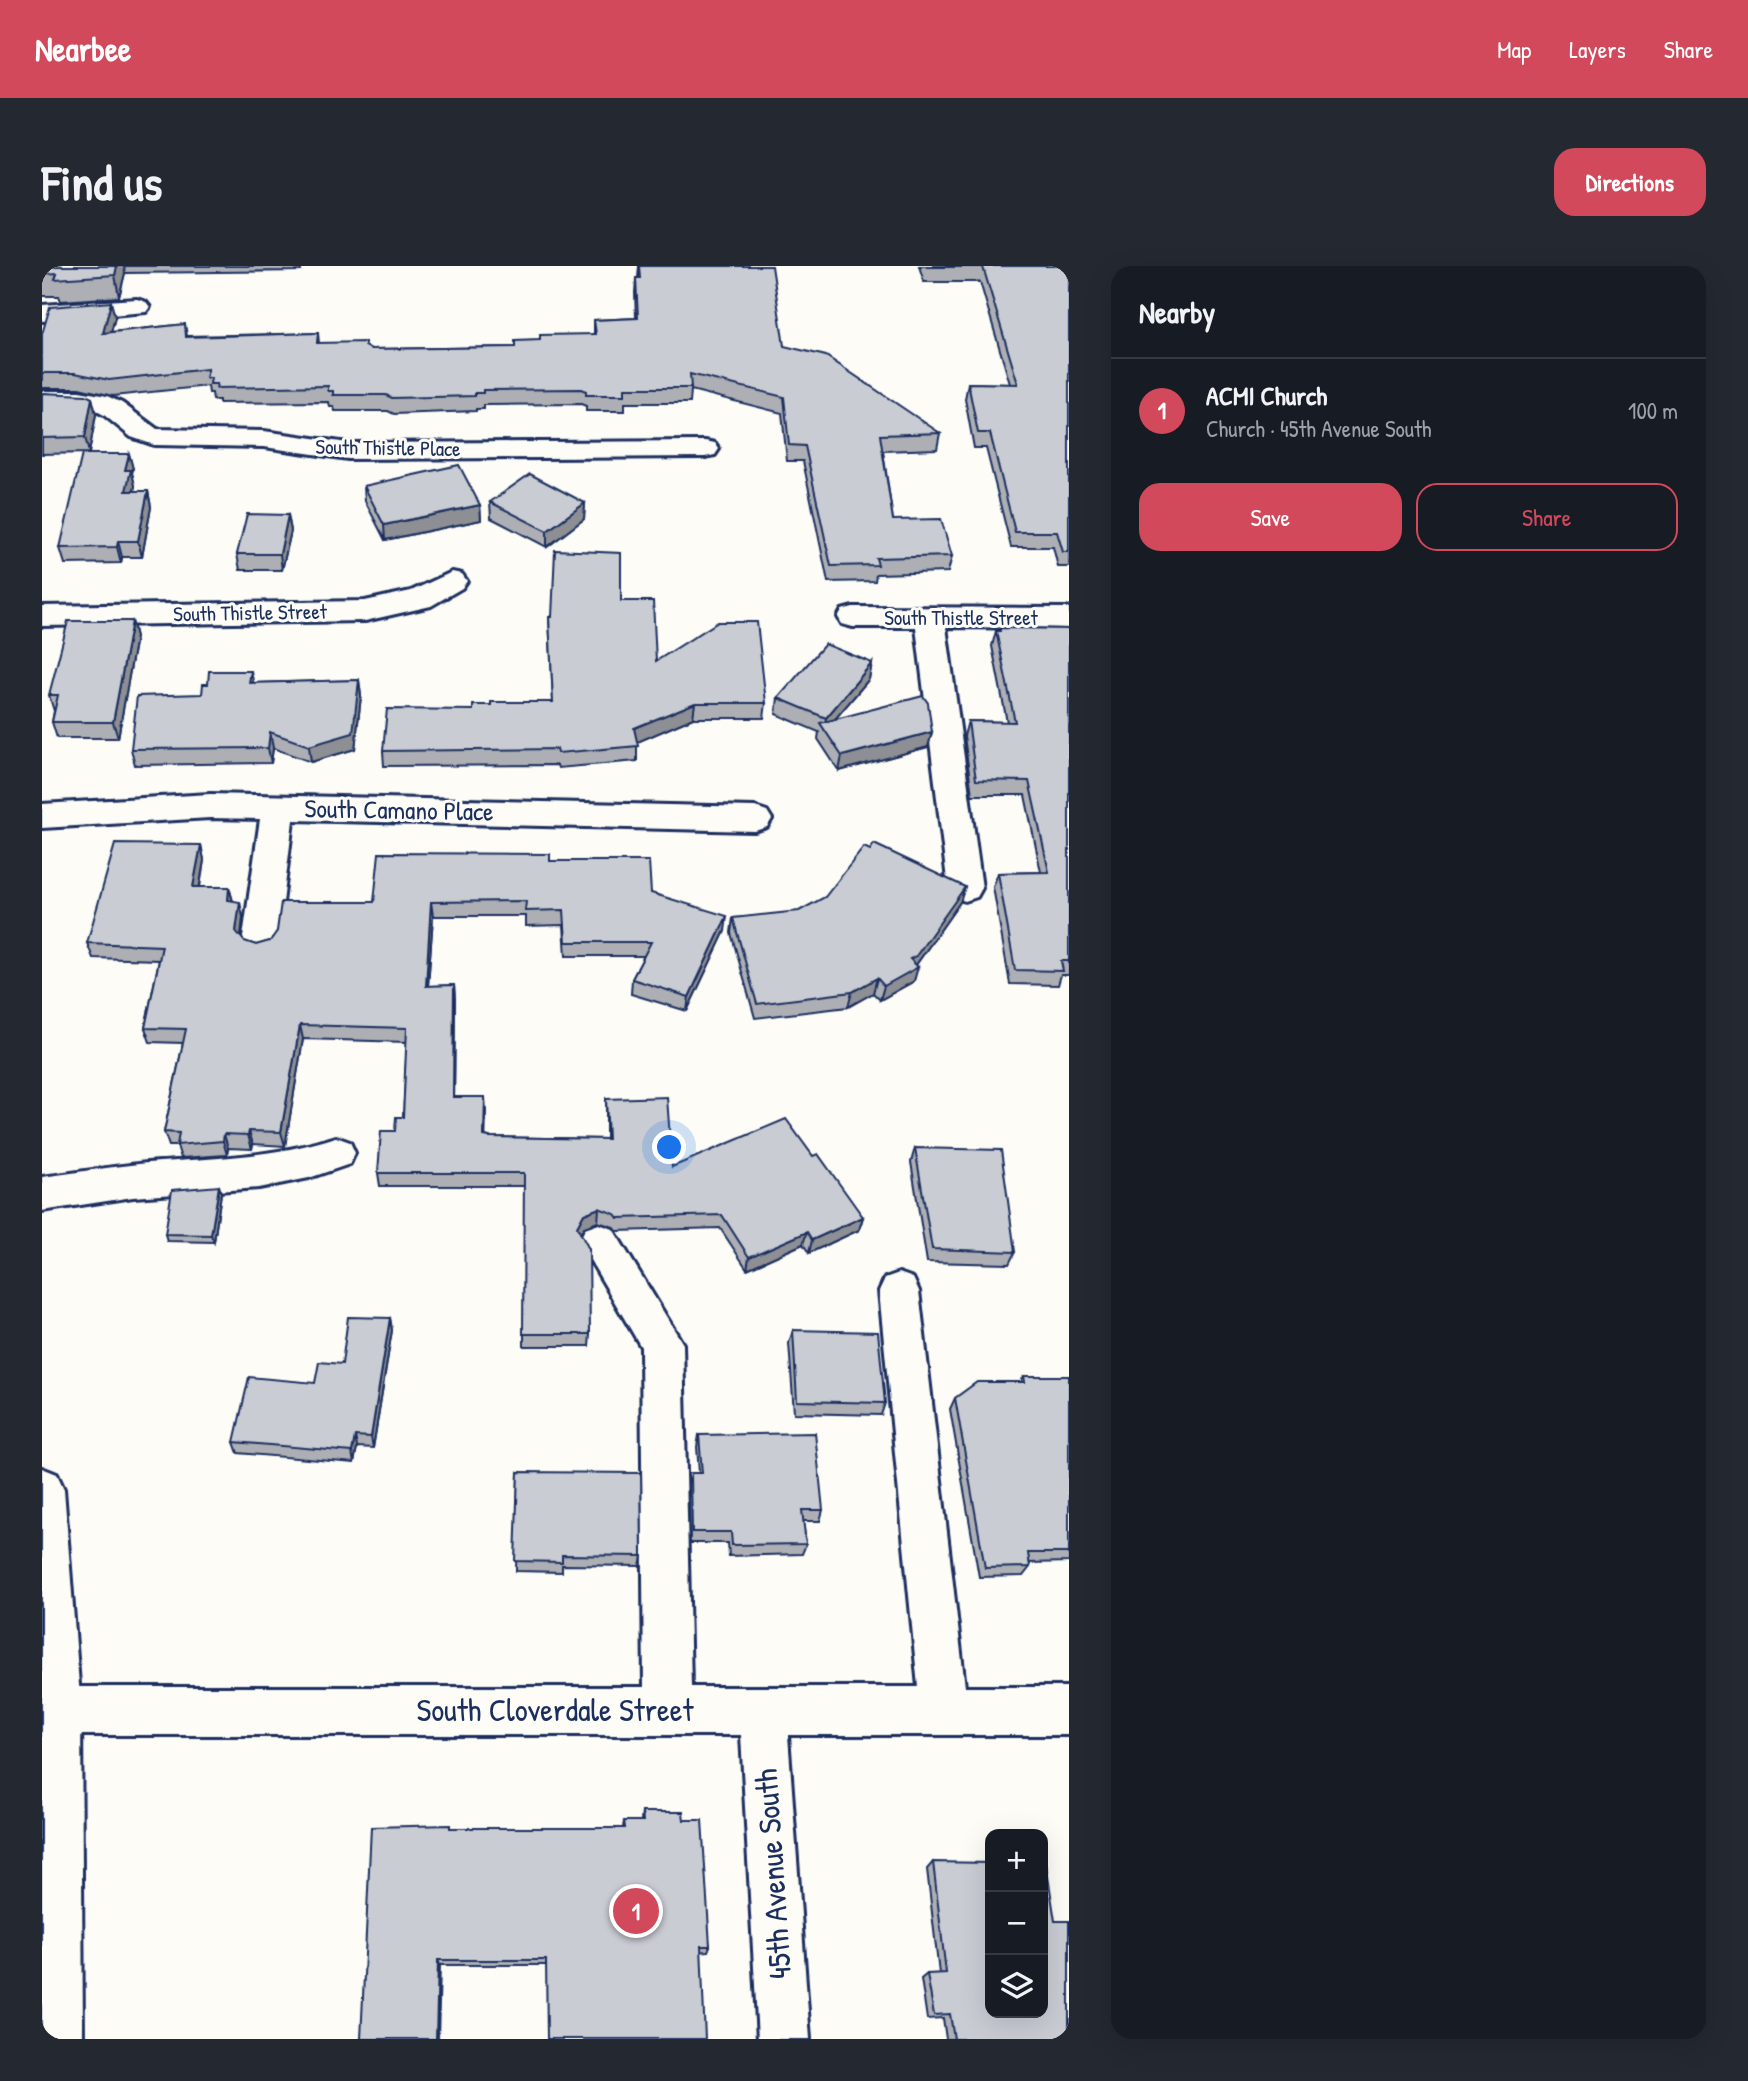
<!DOCTYPE html>
<meta charset="utf-8">
<style>
body{margin:0;font-family:"Patrick Hand",sans-serif;background:#242831;color:#f1f3f6}
.controls{position:absolute;right:21px;bottom:21px;display:grid;overflow:hidden;border-radius:14px;box-shadow:0 7px 28px #0002}
.controls button{width:63px;height:63px;display:grid;place-items:center;padding:0;border:0;border-bottom:2px solid #363941;background:#171b24;color:#f1f3f6;font:35px sans-serif}
.you{position:absolute;left:628px;top:882px;width:24px;height:24px;margin:-18px;border:5px solid #fff;border-radius:50%;background:#1a73e8;box-shadow:0 0 0 10px #1a73e833}
.badge{display:grid;place-items:center;width:46px;height:46px;border-radius:50%;background:#d1495b;color:#fff;font-size:23px;font-weight:700}
.pin{position:absolute;translate:-50% -50%;border:4px solid #fff;box-shadow:0 2px 7px #0006}
.list{margin:0;padding:0;list-style:none}
h2{display:flex;justify-content:space-between;align-items:center;height:91px;margin:0;padding:0 28px;font-size:30px}
h2 small{font-size:23px;font-weight:400;color:#9ea1a6}
.list li{display:grid;grid-template-columns:46px 1fr auto;gap:21px;align-items:center;box-sizing:border-box;height:105px;padding:0 28px;border-top:2px solid #363941}
.list b{display:block;font-size:26px;white-space:nowrap}
.list p{margin:0;font-size:23px;white-space:nowrap;color:#9ea1a6}
.list em{font-size:23px;font-style:normal;color:#9ea1a6}
.actions{display:flex;gap:14px;padding:21px 28px}
.actions a{flex:1;padding:16px 0;border:2px solid #d1495b;border-radius:21px;text-align:center;font-size:24px;color:#d1495b}
.actions .main{background:#d1495b;color:#fff}
.icon{flex:none;width:38px;height:38px;fill:none;stroke:currentColor;stroke-width:2;stroke-linecap:round;stroke-linejoin:round}
.map{position:relative;flex:none;width:1027px;height:1773px;overflow:hidden;border-radius:21px}
header{display:flex;align-items:center;gap:42px;box-sizing:border-box;height:98px;padding:0 35px;background:#d1495b;color:#fff}
header strong{font-size:33px}
nav{display:flex;gap:38px;margin-inline-start:auto;font-size:24px}
.intro{display:flex;align-items:center;justify-content:space-between;box-sizing:border-box;height:168px;padding:0 42px}
h1{margin:0;font-size:49px}
.button{padding:18px 32px;border-radius:21px;background:#d1495b;color:#fff;font-size:24px;font-weight:700}
main{display:flex;gap:42px;padding:0 42px}
aside{flex:1;background:#171b24;border-radius:21px;box-shadow:0 7px 28px #0002}
.map>svg:first-child{display:block}
.lines{fill:none;stroke-linecap:round;stroke-linejoin:round}
.minor-casing{stroke:#1b2f5e;stroke-width:6}
.major-casing{stroke:#1b2f5e;stroke-width:6}
.minor{fill:#fdfcf7;fill-rule:evenodd}
.major{fill:#fdfcf7;fill-rule:evenodd}
.wall{fill:#adafb5;stroke:#1b2f5e;stroke-width:2}
.shaded-wall{fill:#8d8f94;stroke:#1b2f5e;stroke-width:2}
.building{fill:#c9ccd3;stroke:#1b2f5e;stroke-width:2}
.labels{text-anchor:middle;stroke-width:6;stroke-linejoin:round;paint-order:stroke}
.far-street-label{font-size:21px;fill:#1b2f5e;stroke:#fdfcf7}
.street-label{font-size:26px;fill:#1b2f5e;stroke:#fdfcf7}
.near-street-label{font-size:32px;fill:#1b2f5e;stroke:#fdfcf7}
</style>
<header>
<strong>Nearbee</strong>
<nav><a>Map</a><a>Layers</a><a>Share</a></nav>
</header>
<div class="intro"><h1>Find us</h1><a class="button">Directions</a></div>
<main>
<div class="map">
<svg width="1027" height="1773" viewBox="0 0 1027 1773">
<rect width="100%" height="100%" fill="#fdfcf7"/>
<filter id="ink" filterUnits="userSpaceOnUse"><feTurbulence type="fractalNoise" baseFrequency=".0143" numOctaves="2"/><feDisplacementMap in="SourceGraphic" scale="14" xChannelSelector="R" yChannelSelector="G"/><feConvolveMatrix kernelMatrix="1 2 1 2 8 2 1 2 1" color-interpolation-filters="sRGB"/></filter>
<g filter="url(#ink)">
<g class="lines">
<defs>
<g id="minor">
<path d="M 95,33 L 104,36 L 108,41 L 104,46 L 0,55 L 0,39 Z"/>
<path d="M 0,125 L 37,125 L 65,130 L 80,137 L 115,163 L 222,165 L 306,177 L 663,175 L 673,177 L 677,183 L 673,189 L 663,191 L 306,193 L 222,181 L 112,179 L 89,171 L 62,149 L 49,142 L 0,141 Z"/>
<path d="M 410,306 L 420,308 L 425,315 L 420,322 L 389,340 L 323,355 L 0,360 L 0,340 L 323,335 L 369,325 Z"/>
<path d="M 811,341 L 1027,342 L 1027,362 L 904,361 L 940,622 L 935,631 L 923,635 L 911,631 L 906,622 L 874,361 L 811,361 L 800,358 L 796,351 L 800,344 Z"/>
<path d="M 168,528 L 713,541 L 725,545 L 730,553 L 725,561 L 713,565 L 251,554 L 236,678 L 230,687 L 218,691 L 206,687 L 200,678 L 218,553 L 168,552 L 0,562 L 0,538 Z"/>
<path d="M 294,871 L 308,876 L 313,887 L 308,898 L 267,912 L 217,922 L 91,931 L 0,945 L 0,911 C 39,906 78,899 118,896 C 179,892 236,890 294,871 Z"/>
<path d="M 557,958 L 571,963 L 641,1078 L 649,1421 L 876,1421 L 837,1025 L 843,1012 L 857,1007 L 871,1012 L 877,1025 L 923,1421 L 1027,1421 L 1027,1469 L 746,1469 L 768,1773 L 716,1773 L 699,1469 L 0,1469 L 0,1421 L 602,1421 L 599,1081 L 537,975 L 543,963 Z"/>
</g>
<path id="major" d="M 0,1202 L 15,1208 L 22,1223 L 39,1445 L 41,1773 L 0,1773 Z"/>
</defs>
<!-- minor casing -->
<use href="#minor" class="minor-casing"/>
<!-- major casing -->
<use href="#major" class="major-casing"/>
<!-- minor -->
<use href="#minor" class="minor"/>
<!-- major -->
<use href="#major" class="major"/>
</g>
<!-- wall -->
<g class="wall">
<path d="M 0,0 L 258,0 L 259,5 L 83,7 L 77,31 L 19,35 L 17,30 L 0,30 Z"/>
<path d="M 597,0 L 898,167 L 895,183 L 841,185 L 851,254 L 910,290 L 906,306 L 834,308 L 833,315 L 786,316 L 761,195 L 745,195 L 740,147 L 649,124 L 648,137 L 583,137 L 583,145 L 544,145 L 544,140 L 539,138 L 442,139 L 442,143 L 434,143 L 434,145 L 352,148 L 346,145 L 293,145 L 292,141 L 288,141 L 287,136 L 177,137 L 177,134 L 171,134 L 170,127 L 167,127 L 166,120 L 71,130 L 37,122 L 0,122 L 0,68 L 73,51 L 69,66 L 143,58 L 145,70 L 276,67 L 277,77 L 324,81 L 329,83 L 473,81 L 498,74 L 552,68 L 552,54 L 594,52 L 593,27 L 594,12 L 596,12 Z"/>
<path d="M 877,0 L 1025,0 L 1027,5 L 1027,301 L 1016,301 L 1011,281 L 969,281 L 944,182 L 932,182 L 923,133 L 926,117 L 968,118 L 938,16 L 882,16 Z"/>
<path d="M 0,127 L 50,132 L 54,148 L 47,187 L 0,188 Z"/>
<path d="M 87,188 L 91,203 L 90,207 L 93,220 L 92,225 L 106,225 L 109,241 L 100,291 L 80,291 L 79,297 L 23,298 L 18,282 Z"/>
<path d="M 322,220 L 438,239 L 439,254 L 343,274 L 323,235 Z"/>
<path d="M 448,236 L 543,237 L 542,253 L 505,281 L 449,252 Z"/>
<path d="M 246,249 L 249,265 L 240,304 L 198,304 L 195,288 Z"/>
<path d="M 579,335 L 614,395 L 724,437 L 722,452 L 651,452 L 595,476 L 595,495 L 516,502 L 515,499 L 342,500 L 341,485 L 431,444 L 449,439 L 511,436 L 507,351 Z"/>
<path d="M 90,355 L 94,371 L 76,472 L 15,472 L 10,456 L 12,445 L 7,429 Z"/>
<path d="M 958,362 L 1027,363 L 1027,709 L 1019,709 L 1016,719 L 968,718 L 951,621 L 956,607 L 999,606 L 983,529 L 930,529 L 922,470 L 926,455 L 965,456 L 950,380 L 954,365 L 957,365 Z"/>
<path d="M 830,397 L 827,413 L 793,453 L 890,466 L 886,481 L 797,505 L 776,473 L 777,466 L 734,448 L 736,432 Z"/>
<path d="M 317,414 L 319,430 L 313,483 L 269,496 L 231,482 L 229,497 L 93,499 L 89,483 L 160,428 L 211,417 Z"/>
<path d="M 159,579 L 162,594 L 158,621 L 187,621 L 191,635 L 201,651 L 199,671 L 202,675 L 214,679 L 228,675 L 332,636 L 508,595 L 609,627 L 683,665 L 645,745 L 589,728 L 590,713 L 602,690 L 524,690 L 522,659 L 484,660 L 484,650 L 391,650 L 386,720 L 412,719 L 413,734 L 412,831 L 443,831 L 443,870 L 447,871 L 564,873 L 564,833 L 630,901 L 771,890 L 821,951 L 817,964 L 767,987 L 761,978 L 705,1003 L 678,962 L 575,965 L 572,961 L 556,956 L 542,961 L 538,967 L 548,1068 L 547,1080 L 482,1080 L 482,920 L 338,920 L 336,907 L 353,865 L 361,851 L 365,776 L 261,773 L 243,880 L 211,878 L 210,883 L 186,882 L 185,889 L 139,892 L 135,880 L 127,880 L 122,866 L 141,777 L 108,776 L 103,762 L 117,694 L 51,692 L 45,677 Z"/>
<path d="M 918,636 L 874,699 L 872,715 L 838,734 L 831,727 L 806,741 L 713,752 L 689,667 L 691,652 Z"/>
<path d="M 873,882 L 973,986 L 967,998 L 885,996 L 869,896 Z"/>
<path d="M 177,920 L 179,927 L 172,976 L 125,975 L 123,968 Z"/>
<path d="M 348,1052 L 350,1064 L 331,1182 L 315,1181 L 312,1197 L 196,1187 L 192,1176 L 300,1098 Z"/>
<path d="M 751,1064 L 843,1137 L 839,1149 L 752,1147 L 747,1077 Z"/>
<path d="M 982,1110 L 1027,1110 L 1027,1296 L 987,1297 L 988,1301 L 981,1310 L 937,1311 L 908,1143 L 913,1132 L 979,1116 Z"/>
<path d="M 657,1169 L 781,1244 L 778,1255 L 761,1255 L 764,1278 L 760,1288 L 687,1290 L 686,1277 L 648,1277 L 647,1218 L 649,1207 L 657,1207 L 655,1181 Z"/>
<path d="M 476,1206 L 600,1290 L 598,1300 L 520,1299 L 520,1306 L 474,1305 Z"/>
<path d="M 600,1546 L 642,1554 L 668,1680 L 666,1685 L 505,1699 L 398,1699 L 319,1773 L 409,1562 L 581,1562 L 582,1555 L 599,1555 Z"/>
<path d="M 891,1596 L 1027,1773 L 904,1773 L 901,1752 L 885,1753 L 879,1713 L 885,1708 L 897,1708 L 885,1603 Z"/>
</g>
<!-- shaded-wall -->
<g class="shaded-wall">
<path d="M 75,0 L 82,0 L 83,7 L 77,31 L 73,9 Z"/>
<path d="M 69,36 L 73,51 L 65,82 L 61,67 Z"/>
<path d="M 50,132 L 54,148 L 47,187 L 43,171 Z"/>
<path d="M 87,188 L 91,203 L 90,207 L 93,220 L 88,241 L 84,225 L 83,204 Z"/>
<path d="M 106,225 L 109,241 L 100,291 L 96,275 Z"/>
<path d="M 543,237 L 542,253 L 505,281 L 505,265 Z"/>
<path d="M 438,239 L 439,254 L 343,274 L 342,259 Z"/>
<path d="M 246,249 L 249,265 L 240,304 L 238,288 Z"/>
<path d="M 76,275 L 80,291 L 79,297 L 75,281 Z"/>
<path d="M 90,355 L 94,371 L 76,472 L 71,456 Z"/>
<path d="M 830,397 L 827,413 L 783,465 L 782,463 L 784,452 Z"/>
<path d="M 209,405 L 212,420 L 207,417 Z"/>
<path d="M 317,414 L 319,430 L 313,483 L 269,496 L 267,480 Z"/>
<path d="M 653,437 L 651,452 L 591,478 L 592,462 Z"/>
<path d="M 228,466 L 231,482 L 229,497 L 226,482 Z"/>
<path d="M 890,466 L 886,481 L 797,505 L 800,490 Z"/>
<path d="M 159,579 L 162,594 L 155,636 L 151,621 Z"/>
<path d="M 187,621 L 191,636 L 186,634 Z"/>
<path d="M 923,621 L 918,636 L 871,703 L 876,701 L 872,715 L 838,734 L 842,720 Z"/>
<path d="M 198,636 L 201,651 L 198,679 L 194,665 Z"/>
<path d="M 389,636 L 391,650 L 385,734 L 384,720 Z"/>
<path d="M 685,650 L 683,665 L 645,745 L 647,731 Z"/>
<path d="M 835,712 L 831,727 L 806,741 L 810,726 Z"/>
<path d="M 412,719 L 413,734 L 412,845 L 411,831 Z"/>
<path d="M 258,759 L 261,773 L 243,880 L 239,866 Z"/>
<path d="M 443,831 L 444,845 L 443,883 L 442,870 Z"/>
<path d="M 207,865 L 211,878 L 210,883 L 206,869 Z"/>
<path d="M 182,868 L 186,882 L 185,889 L 181,875 Z"/>
<path d="M 177,920 L 179,927 L 172,976 L 169,969 Z"/>
<path d="M 557,942 L 556,956 L 542,961 L 535,974 L 535,961 L 542,948 Z"/>
<path d="M 821,951 L 817,964 L 767,987 L 770,974 Z"/>
<path d="M 765,966 L 761,978 L 705,1003 L 707,991 Z"/>
<path d="M 348,1052 L 350,1064 L 331,1182 L 329,1171 Z"/>
<path d="M 313,1170 L 315,1181 L 312,1197 L 310,1186 Z"/>
<path d="M 396,1694 L 398,1699 L 396,1773 L 394,1773 Z"/>
</g>
<!-- building -->
<g class="building">
<path d="M 0,0 L 75,0 L 73,9 L 13,13 L 15,7 L 0,8 Z"/>
<path d="M 597,0 L 730,0 L 742,80 L 784,90 L 898,167 L 838,169 L 851,254 L 899,253 L 910,290 L 834,292 L 836,299 L 789,300 L 763,180 L 747,179 L 742,131 L 648,108 L 649,122 L 583,122 L 583,129 L 544,129 L 544,125 L 539,123 L 441,124 L 441,127 L 433,127 L 433,130 L 350,132 L 344,129 L 291,129 L 291,125 L 286,125 L 286,120 L 174,122 L 175,118 L 168,118 L 169,112 L 164,112 L 166,103 L 67,114 L 33,107 L 0,107 L 0,68 L 8,41 L 69,36 L 61,67 L 143,58 L 144,71 L 276,67 L 275,77 L 323,76 L 323,80 L 329,83 L 473,81 L 473,75 L 498,74 L 498,69 L 554,68 L 552,54 L 596,52 L 594,12 L 598,12 Z"/>
<path d="M 884,0 L 1025,0 L 1027,5 L 1027,286 L 1021,286 L 1015,266 L 973,266 L 948,167 L 936,167 L 926,117 L 976,118 L 941,1 L 885,1 Z"/>
<path d="M 0,127 L 44,129 L 50,132 L 43,171 L 0,172 Z"/>
<path d="M 40,188 L 87,188 L 83,204 L 89,204 L 84,225 L 106,225 L 96,275 L 76,275 L 75,281 L 18,282 Z"/>
<path d="M 417,199 L 438,239 L 342,259 L 322,220 Z"/>
<path d="M 488,208 L 543,237 L 505,265 L 448,236 Z"/>
<path d="M 205,248 L 246,249 L 238,288 L 195,288 Z"/>
<path d="M 513,284 L 579,287 L 579,335 L 611,335 L 614,395 L 676,356 L 715,356 L 724,437 L 653,437 L 592,462 L 596,480 L 516,487 L 515,483 L 341,485 L 345,443 L 431,444 L 431,439 L 449,439 L 449,436 L 511,436 L 507,351 L 510,351 Z"/>
<path d="M 26,355 L 90,355 L 71,456 L 10,456 L 16,429 L 7,429 Z"/>
<path d="M 958,362 L 1027,363 L 1027,695 L 1019,695 L 1021,705 L 973,704 L 956,607 L 1007,606 L 987,515 L 934,514 L 926,455 L 973,456 L 954,365 L 958,365 Z"/>
<path d="M 783,378 L 830,397 L 784,452 L 736,432 Z"/>
<path d="M 167,405 L 209,405 L 207,417 L 317,414 L 311,467 L 267,480 L 228,466 L 226,482 L 89,483 L 95,430 L 160,428 L 161,418 L 166,418 Z"/>
<path d="M 881,430 L 886,437 L 890,466 L 800,490 L 778,457 Z"/>
<path d="M 73,578 L 159,579 L 151,621 L 187,621 L 186,634 L 198,636 L 194,665 L 202,675 L 214,679 L 228,675 L 235,665 L 239,636 L 332,636 L 337,587 L 508,588 L 508,595 L 607,595 L 609,627 L 685,650 L 647,731 L 590,713 L 609,676 L 524,676 L 522,644 L 483,645 L 484,635 L 389,636 L 384,720 L 412,719 L 411,831 L 443,831 L 442,870 L 447,871 L 566,873 L 564,833 L 625,831 L 630,901 L 744,853 L 771,890 L 776,888 L 821,951 L 770,974 L 765,966 L 707,991 L 680,949 L 576,952 L 573,948 L 557,942 L 542,948 L 535,961 L 547,983 L 548,1068 L 481,1068 L 482,907 L 336,907 L 339,865 L 353,865 L 354,851 L 361,851 L 365,762 L 258,759 L 239,866 L 207,865 L 206,869 L 182,868 L 181,875 L 135,879 L 137,867 L 122,866 L 144,763 L 103,762 L 120,680 L 45,677 Z"/>
<path d="M 832,578 L 923,621 L 874,690 L 868,693 L 876,701 L 842,720 L 835,712 L 810,726 L 715,738 L 691,652 L 757,645 L 783,631 L 822,581 L 828,584 Z"/>
<path d="M 873,882 L 959,884 L 973,986 L 890,983 Z"/>
<path d="M 177,920 L 169,969 L 123,968 L 130,924 Z"/>
<path d="M 306,1051 L 348,1052 L 329,1171 L 313,1170 L 310,1186 L 192,1176 L 207,1111 L 273,1117 L 277,1096 L 300,1098 Z"/>
<path d="M 751,1064 L 836,1066 L 843,1137 L 755,1135 Z"/>
<path d="M 982,1110 L 1027,1110 L 1027,1287 L 986,1287 L 988,1301 L 943,1302 L 913,1132 L 935,1116 L 983,1116 Z"/>
<path d="M 773,1167 L 781,1244 L 760,1244 L 764,1278 L 690,1279 L 689,1266 L 650,1266 L 649,1207 L 660,1207 L 657,1169 Z"/>
<path d="M 476,1206 L 599,1207 L 600,1290 L 520,1289 L 520,1296 L 473,1295 Z"/>
<path d="M 600,1546 L 641,1546 L 642,1554 L 660,1554 L 668,1680 L 659,1680 L 663,1773 L 505,1773 L 504,1694 L 396,1694 L 394,1773 L 319,1773 L 329,1561 L 408,1559 L 408,1562 L 583,1562 L 582,1555 L 601,1555 Z"/>
<path d="M 891,1596 L 948,1597 L 948,1747 L 1001,1747 L 1001,1597 L 1004,1597 L 1013,1655 L 1027,1655 L 1027,1773 L 912,1773 L 908,1748 L 892,1749 L 885,1708 L 904,1707 Z"/>
</g>
</g>
<g class="labels">
<!-- far-street labels -->
<g class="far-street-label">
<text transform="translate(346 182) rotate(1)" y="7">South Thistle Place</text>
<text transform="translate(208 347) rotate(-1)" y="7">South Thistle Street</text>
<text x="919" y="359">South Thistle Street</text>
</g>
<!-- street labels -->
<g class="street-label">
<text transform="translate(357 544) rotate(1)" y="9">South Camano Place</text>
</g>
<!-- near-street labels -->
<g class="near-street-label">
<text x="513" y="1455">South Cloverdale Street</text>
<text transform="translate(731 1608) rotate(-94)" y="11">45th Avenue South</text>
</g>
</g>
</svg>
<div class="controls">
<button>+</button>
<button>−</button>
<button><svg class="icon" aria-label="layers" viewBox="0 0 24 24"><path d="M12 4l9 5-9 5-9-5zM3 14l9 5 9-5"/></svg></button>
</div>
<div class="you"></div>
<div class="pin badge" style="left:594px;top:1645px">1</div>
</div>
<aside>
<h2>Nearby<small></small></h2>
<ul class="list">
<li><span class="badge">1</span><div><b>ACMI Church</b><p>Church · 45th Avenue South</p></div><em>100 m</em></li>
</ul>
<div class="actions"><a class="main">Save</a><a>Share</a></div>
</aside>
</main>
